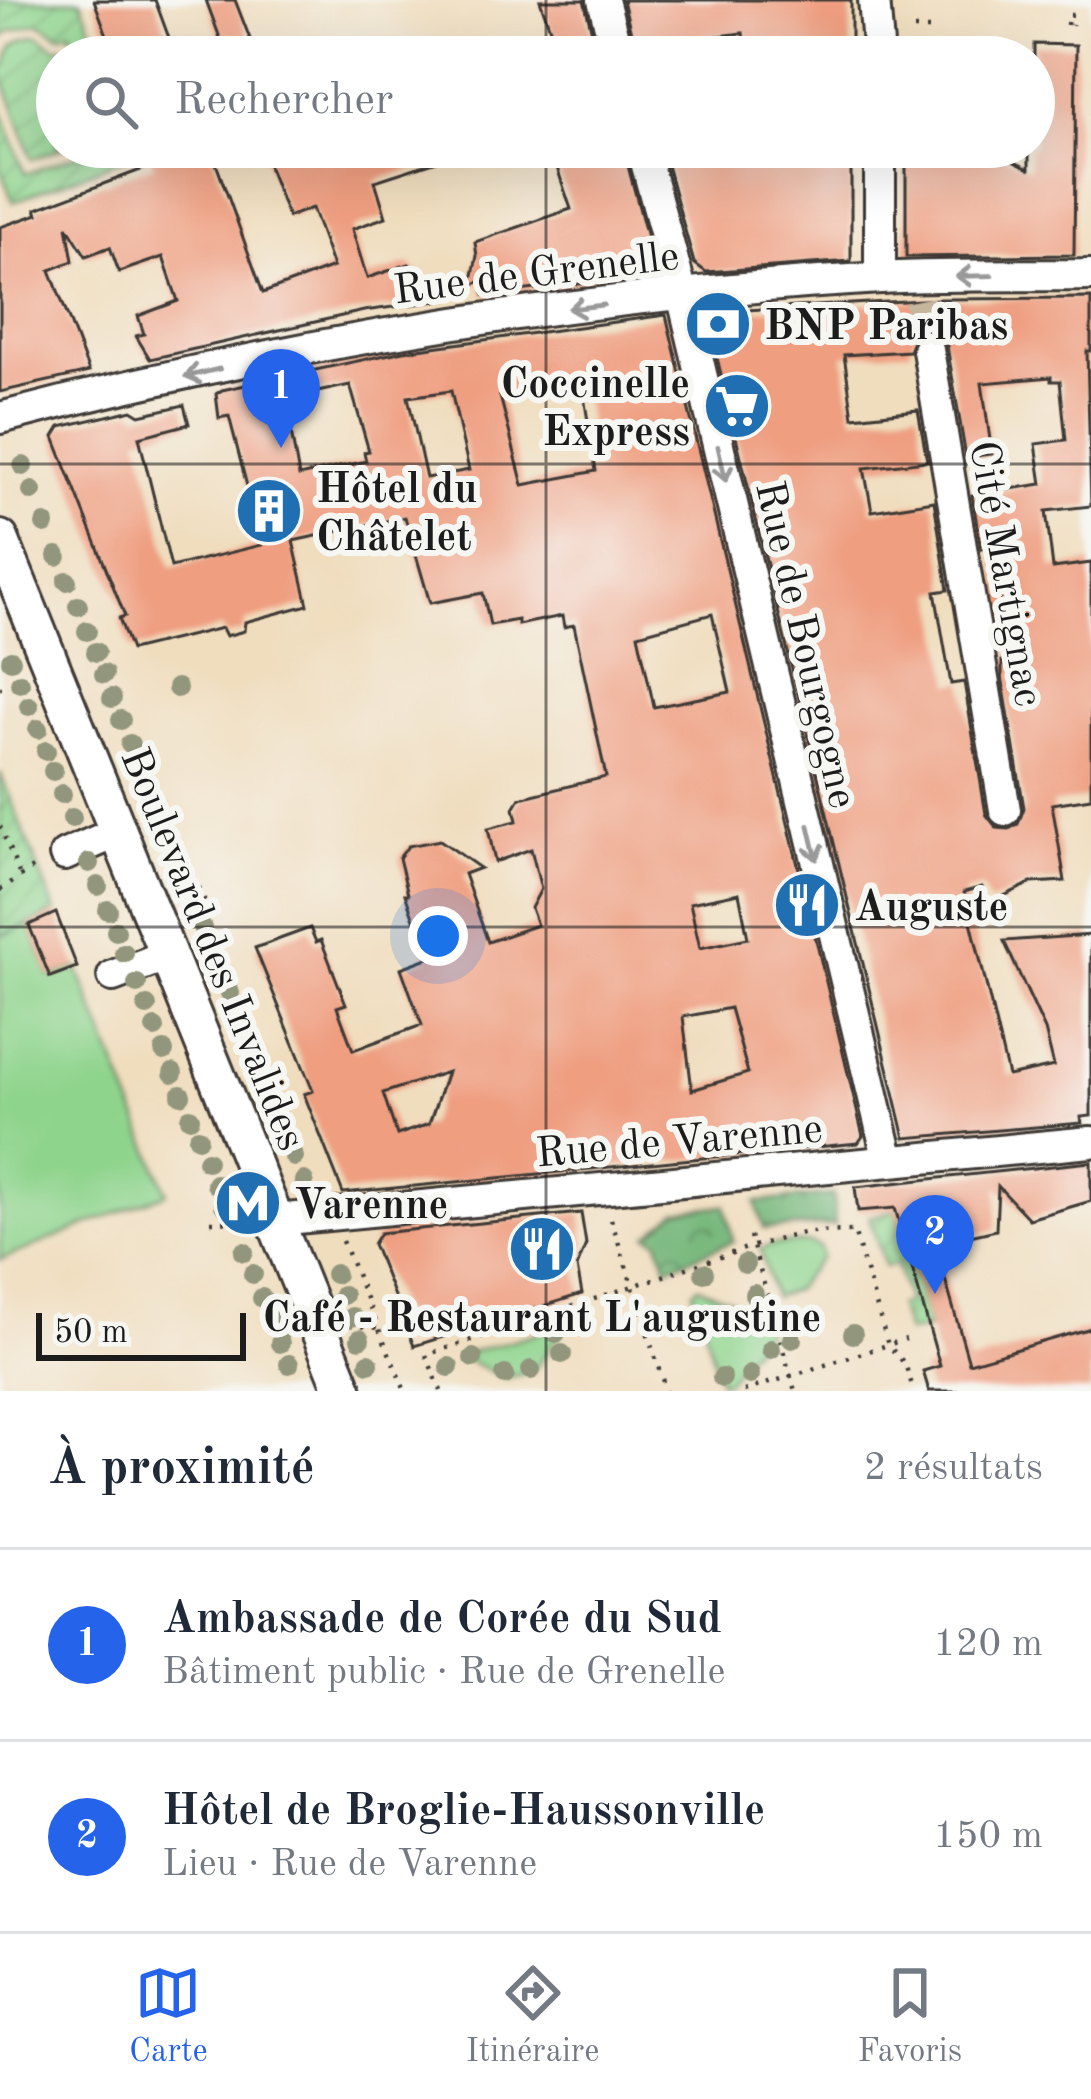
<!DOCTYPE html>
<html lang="fr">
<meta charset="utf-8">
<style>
body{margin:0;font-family:"Old Standard TT",serif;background:#f6f6f7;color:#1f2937}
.scale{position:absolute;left:36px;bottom:30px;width:210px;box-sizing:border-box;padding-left:12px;border:6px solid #1c1c1c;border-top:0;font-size:33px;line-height:42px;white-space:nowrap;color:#1c1c1c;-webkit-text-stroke:9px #f6f6f2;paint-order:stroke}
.you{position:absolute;left:438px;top:936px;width:42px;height:42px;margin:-30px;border:9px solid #fff;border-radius:50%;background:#1a73e8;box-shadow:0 0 0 18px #1a73e833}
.badge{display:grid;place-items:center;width:78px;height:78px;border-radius:50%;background:#2563eb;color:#fff;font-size:39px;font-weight:700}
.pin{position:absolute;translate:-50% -99px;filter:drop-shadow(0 3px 6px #0008)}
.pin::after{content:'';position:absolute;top:63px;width:42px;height:36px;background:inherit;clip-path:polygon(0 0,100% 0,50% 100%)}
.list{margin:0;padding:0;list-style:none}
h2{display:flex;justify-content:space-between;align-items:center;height:156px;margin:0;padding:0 48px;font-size:51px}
h2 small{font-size:39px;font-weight:400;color:#747a83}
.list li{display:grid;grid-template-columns:78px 1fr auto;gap:36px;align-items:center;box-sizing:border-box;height:192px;padding:0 48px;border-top:3px solid #e0e1e3}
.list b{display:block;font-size:45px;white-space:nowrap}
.list p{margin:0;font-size:39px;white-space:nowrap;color:#747a83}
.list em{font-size:39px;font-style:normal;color:#747a83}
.icon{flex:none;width:66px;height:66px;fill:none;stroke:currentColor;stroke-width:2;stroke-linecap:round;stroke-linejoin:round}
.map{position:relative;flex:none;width:1091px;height:1391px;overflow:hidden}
.search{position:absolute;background:#fff;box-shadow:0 12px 48px #0002;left:36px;right:36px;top:36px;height:132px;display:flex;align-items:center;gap:30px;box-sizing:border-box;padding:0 42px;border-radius:66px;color:#747a83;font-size:45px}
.sheet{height:540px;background:#fff}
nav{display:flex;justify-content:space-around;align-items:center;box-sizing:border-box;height:168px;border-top:3px solid #e0e1e3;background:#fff;font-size:33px;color:#747a83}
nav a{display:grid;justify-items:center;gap:6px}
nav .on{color:#2563eb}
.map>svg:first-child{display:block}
.green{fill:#8fd48d;stroke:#567854;stroke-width:3}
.forest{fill:url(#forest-crowns);stroke:#48694a;stroke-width:3}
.garden{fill:url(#garden-furrows);stroke:#567854;stroke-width:3}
.building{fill:#ef9e80;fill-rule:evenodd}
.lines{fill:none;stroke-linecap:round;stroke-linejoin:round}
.minor-tunnel{stroke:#c6b69e;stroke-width:30;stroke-dasharray:30 15;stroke-linecap:butt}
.minor-casing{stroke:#3c3934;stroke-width:36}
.major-casing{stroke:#3c3934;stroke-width:42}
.path{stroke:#3c3934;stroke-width:4.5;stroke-dasharray:3 9;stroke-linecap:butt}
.minor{stroke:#fff;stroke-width:30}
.major{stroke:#fff;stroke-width:36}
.tree{fill:#91967b}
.oneway{stroke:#999}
.grid{fill:none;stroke:#1c1c1c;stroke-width:3;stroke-opacity:0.55}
.labels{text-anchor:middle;stroke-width:12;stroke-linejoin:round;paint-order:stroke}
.street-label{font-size:42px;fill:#1c1c1c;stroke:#f6f6f2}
.poi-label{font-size:42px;font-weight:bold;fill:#1c1c1c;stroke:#f6f6f2;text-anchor:start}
</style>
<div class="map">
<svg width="1091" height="1391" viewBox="0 0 1091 1391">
<defs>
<pattern id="forest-crowns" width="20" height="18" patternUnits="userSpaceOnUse" patternTransform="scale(3)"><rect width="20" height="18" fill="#73b678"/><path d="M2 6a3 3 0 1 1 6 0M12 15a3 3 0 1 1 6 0" fill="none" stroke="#5e9362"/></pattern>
<pattern id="garden-furrows" width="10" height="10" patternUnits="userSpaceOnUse" patternTransform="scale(3)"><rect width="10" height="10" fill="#8fd48d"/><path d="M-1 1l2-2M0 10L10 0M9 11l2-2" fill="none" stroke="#7bb579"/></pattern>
</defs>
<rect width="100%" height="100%" fill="#f6f6f2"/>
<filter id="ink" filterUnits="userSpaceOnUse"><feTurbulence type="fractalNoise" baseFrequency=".00833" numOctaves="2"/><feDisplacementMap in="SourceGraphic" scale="24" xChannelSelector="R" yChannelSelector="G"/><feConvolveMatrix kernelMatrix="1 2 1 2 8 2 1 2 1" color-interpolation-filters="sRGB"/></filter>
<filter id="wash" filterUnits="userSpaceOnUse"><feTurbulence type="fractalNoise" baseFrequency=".004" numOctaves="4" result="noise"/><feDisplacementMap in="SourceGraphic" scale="48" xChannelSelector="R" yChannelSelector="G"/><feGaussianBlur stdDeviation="2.7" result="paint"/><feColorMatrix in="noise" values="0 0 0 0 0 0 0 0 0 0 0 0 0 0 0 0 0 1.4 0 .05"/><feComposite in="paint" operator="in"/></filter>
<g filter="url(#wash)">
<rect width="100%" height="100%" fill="#f0ddbe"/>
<!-- green -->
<g class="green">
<path d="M 29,925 L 50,977 L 77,967 L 167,1193 L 0,1260 L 0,936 Z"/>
<path d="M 809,1243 L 819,1247 L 821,1257 L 794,1290 L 774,1297 L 760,1249 L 776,1244 Z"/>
<path d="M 698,1286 L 759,1312 L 766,1330 L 727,1381 L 720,1382 L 693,1291 Z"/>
<path d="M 555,1328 L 561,1332 L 533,1372 L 505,1378 L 468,1361 L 471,1352 Z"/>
</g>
<!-- forest -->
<g class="forest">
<path d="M 833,1195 L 835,1225 L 764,1229 L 756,1202 Z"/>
<path d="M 725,1205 L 733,1241 L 667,1268 L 659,1241 L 648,1235 L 678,1211 Z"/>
</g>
<!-- garden -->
<g class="garden">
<path d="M 0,0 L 81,0 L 102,57 L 80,57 L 70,31 L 59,35 L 39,23 L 9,32 L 0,41 Z"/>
<path d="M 38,35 L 56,48 L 63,46 L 67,57 L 57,57 L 57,147 L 65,147 L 32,159 L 0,68 L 6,66 C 9,46 17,38 38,35 Z"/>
<path d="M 0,106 L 25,174 L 99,147 L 135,147 L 137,153 L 13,202 L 0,167 Z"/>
<path d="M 0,772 L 56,913 L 0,936 Z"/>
<path d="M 896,1210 L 930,1328 L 907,1333 L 898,1306 L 908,1302 L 896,1264 L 885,1267 L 869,1217 Z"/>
</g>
<g id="blocks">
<!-- building -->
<g class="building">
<path d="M 94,0 L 155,0 L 176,57 L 115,57 Z"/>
<path d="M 206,0 L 235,0 L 257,57 L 227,57 Z"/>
<path d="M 540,0 L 584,0 L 598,57 L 560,57 Z"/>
<path d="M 623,0 L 851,0 L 851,57 L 746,57 L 743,33 L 694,39 L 696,57 L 637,57 Z"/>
<path d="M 1034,44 L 1076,45 L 1074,255 L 906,257 L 906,147 L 984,147 L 1029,169 L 1029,147 L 1034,147 Z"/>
<path d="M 148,147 L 210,147 L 263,293 L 333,267 L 312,208 L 288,217 L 261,147 L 467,147 L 468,151 L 375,181 L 386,217 L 352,229 L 367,278 L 409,264 L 445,300 L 364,311 L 150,359 L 136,336 L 144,334 L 138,316 L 178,301 L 163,257 L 119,272 L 110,247 L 86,256 L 67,226 L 73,261 L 50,270 L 89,372 L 0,392 L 0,227 L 38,214 L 36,209 L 154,165 Z"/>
<path d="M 550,147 L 623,147 L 657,275 L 484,295 L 482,281 L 471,285 L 477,256 L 475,242 L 571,209 Z"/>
<path d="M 662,147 L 851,147 L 851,261 L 706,272 L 694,263 Z"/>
<path d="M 1091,298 L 1091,351 L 1087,351 L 1091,506 L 1046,511 L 1053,568 L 1091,563 L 1091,798 L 1052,804 L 1065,881 L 1031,883 L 989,903 L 982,887 L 964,892 L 1008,1076 L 1054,1066 L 1045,1030 L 1004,941 L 1091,935 L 1091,1116 L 1081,1117 L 1082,1123 L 905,1138 L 707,316 L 710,312 L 940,299 ZM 924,331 L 936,332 L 947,346 L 966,457 L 992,454 L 982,383 L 1051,377 L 1051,381 L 1060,381 L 1066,440 L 1036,444 L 1042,484 L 972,495 L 981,549 L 992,548 L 1010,659 L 1002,661 L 1002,676 L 1024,808 L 1018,824 L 1009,829 L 997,828 L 986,814 L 964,682 L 951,684 L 935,592 L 948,590 L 934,501 L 872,511 L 864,468 L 927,461 L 918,410 L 853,417 L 844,355 L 909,351 L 915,336 Z"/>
<path d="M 666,315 L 863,1136 L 858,1143 L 343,1193 L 304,1094 L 313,1091 L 255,948 L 310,928 L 316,942 L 321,940 L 346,1004 L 337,1007 L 353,1050 L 422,1025 L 401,968 L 428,958 L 405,894 L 408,894 L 399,858 L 408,846 L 440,840 L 480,868 L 464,874 L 488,942 L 537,925 L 531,908 L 541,889 L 531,849 L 495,862 L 488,828 L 517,821 L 514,808 L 520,798 L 606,777 L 574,625 L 564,627 L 562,616 L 518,625 L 518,620 L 490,625 L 483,593 L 430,603 L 405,517 L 293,541 L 308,605 L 245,622 L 244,631 L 226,636 L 222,628 L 131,650 L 119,618 L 125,616 L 54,437 L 60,427 L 132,410 L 140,415 L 184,405 L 189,424 L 139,437 L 171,567 L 262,545 L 229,416 L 219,418 L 216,394 L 222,390 L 404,351 ZM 582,384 L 596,471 L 523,485 L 500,396 ZM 350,385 L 369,451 L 364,452 L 366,461 L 299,476 L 285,399 ZM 451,391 L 469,470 L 426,478 L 408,397 ZM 712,614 L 730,692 L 654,707 L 638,634 ZM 739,893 L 748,938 L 700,948 L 690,903 ZM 730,1008 L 748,1073 L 692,1090 L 683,1017 ZM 447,1072 L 429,1124 L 397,1135 L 383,1093 Z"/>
<path d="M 56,913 L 77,967 L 50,977 L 29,925 Z"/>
<path d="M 1091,1162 L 1091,1201 L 1029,1219 L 998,1186 L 996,1230 L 935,1244 L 969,1363 L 1091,1328 L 1091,1391 L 929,1391 L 923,1371 L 940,1366 L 895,1208 L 858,1211 L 855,1187 Z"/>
<path d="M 581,1213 L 586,1244 L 577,1267 L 582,1294 L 414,1346 L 373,1244 L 380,1233 Z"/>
</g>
</g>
</g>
<g filter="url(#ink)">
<use href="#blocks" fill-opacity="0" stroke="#3c3934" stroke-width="3"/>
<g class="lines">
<!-- minor-tunnel -->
<path class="minor-tunnel" d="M 919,300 L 928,350"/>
<defs>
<g id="minor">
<path d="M 603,0 L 618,57"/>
<path d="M 874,0 L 879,57"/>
<path d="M 642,147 L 682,294 L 889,1161"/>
<path d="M 880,147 L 880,278"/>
<path d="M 928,350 L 1005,810"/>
<path d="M 0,418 C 288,342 584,295 881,278 C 951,274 1021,276 1091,275"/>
<path d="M 65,855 L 120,831"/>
<path d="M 113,976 L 170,954"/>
<path d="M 276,1220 L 1091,1142"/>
</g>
<path id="major" d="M 0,539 L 344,1391"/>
</defs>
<!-- minor casing -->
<use href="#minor" class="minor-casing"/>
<!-- major casing -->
<use href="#major" class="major-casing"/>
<!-- path -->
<g class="path">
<path d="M 1067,25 L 1068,15 L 1073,15 L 1072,25"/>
<path d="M 914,29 L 936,29"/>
<path d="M 0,688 L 2,688"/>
<path d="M 0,826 L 19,873"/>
<path d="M 199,887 L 207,906"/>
<path d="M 0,890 C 15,883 21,872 40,865"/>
<path d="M 216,1193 L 223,1184"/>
<path d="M 611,1219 L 666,1391"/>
<path d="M 211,1222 L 239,1221"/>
<path d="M 750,1236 L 795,1391"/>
<path d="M 342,1241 L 405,1391"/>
<path d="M 350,1325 L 380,1328"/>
<path d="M 441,1391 L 426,1355 L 753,1246 L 807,1232 L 854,1231 L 888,1345 L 905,1364 L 914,1391"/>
<path d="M 744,1391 L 906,1339"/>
</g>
<!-- minor -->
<use href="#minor" class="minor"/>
<!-- major -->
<use href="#major" class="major"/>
</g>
<!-- trees -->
<g class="tree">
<circle cx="23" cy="466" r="10"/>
<circle cx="32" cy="491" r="10"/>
<circle cx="45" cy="524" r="10"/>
<circle cx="57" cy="556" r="10"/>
<circle cx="67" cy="581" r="10"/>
<circle cx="78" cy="606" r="10"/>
<circle cx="87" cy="631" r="10"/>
<circle cx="96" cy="652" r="10"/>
<circle cx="11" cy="660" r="10"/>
<circle cx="104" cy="674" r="10"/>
<circle cx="20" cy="683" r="10"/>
<circle cx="177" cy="688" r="10"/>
<circle cx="112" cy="698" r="10"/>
<circle cx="29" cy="706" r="10"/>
<circle cx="121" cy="720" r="10"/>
<circle cx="38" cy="729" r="10"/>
<circle cx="130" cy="744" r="10"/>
<circle cx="46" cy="751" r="10"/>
<circle cx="139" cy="767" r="10"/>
<circle cx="53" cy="771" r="10"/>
<circle cx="148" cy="790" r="10"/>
<circle cx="62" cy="794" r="10"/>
<circle cx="157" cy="812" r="10"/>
<circle cx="72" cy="818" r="10"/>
<circle cx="167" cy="835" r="10"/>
<circle cx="175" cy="856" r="10"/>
<circle cx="89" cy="863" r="10"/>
<circle cx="184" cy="880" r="10"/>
<circle cx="98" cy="886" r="10"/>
<circle cx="193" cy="904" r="10"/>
<circle cx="108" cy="910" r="10"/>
<circle cx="202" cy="927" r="10"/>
<circle cx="116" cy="931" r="10"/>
<circle cx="211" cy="946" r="10"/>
<circle cx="124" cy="953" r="10"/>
<circle cx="220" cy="969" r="10"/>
<circle cx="137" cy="984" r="10"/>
<circle cx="230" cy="993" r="10"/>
<circle cx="147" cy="1006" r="10"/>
<circle cx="238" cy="1013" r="10"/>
<circle cx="155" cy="1028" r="10"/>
<circle cx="248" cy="1037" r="10"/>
<circle cx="164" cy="1051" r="10"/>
<circle cx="257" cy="1059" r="10"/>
<circle cx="173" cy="1073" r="10"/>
<circle cx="267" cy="1083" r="10"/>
<circle cx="181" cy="1095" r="10"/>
<circle cx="277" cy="1109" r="10"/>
<circle cx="190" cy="1118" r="10"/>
<circle cx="287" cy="1136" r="10"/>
<circle cx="198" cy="1138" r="10"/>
<circle cx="294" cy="1157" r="10"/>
<circle cx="207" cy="1161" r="10"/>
<circle cx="304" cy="1181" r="10"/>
<circle cx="216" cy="1184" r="10"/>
<circle cx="224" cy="1205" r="10"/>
<circle cx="244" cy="1252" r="10"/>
<circle cx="745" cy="1264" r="10"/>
<circle cx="704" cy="1273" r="10"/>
<circle cx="253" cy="1274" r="10"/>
<circle cx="335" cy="1274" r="10"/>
<circle cx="754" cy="1294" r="10"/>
<circle cx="343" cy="1295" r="10"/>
<circle cx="262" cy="1298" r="10"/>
<circle cx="757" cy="1316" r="10"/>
<circle cx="352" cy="1317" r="10"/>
<circle cx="270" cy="1319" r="10"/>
<circle cx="556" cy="1333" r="10"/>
<circle cx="853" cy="1334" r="10"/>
<circle cx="360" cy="1339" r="10"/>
<circle cx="792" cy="1339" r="10"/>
<circle cx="280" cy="1343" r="10"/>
<circle cx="771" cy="1349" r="10"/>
<circle cx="562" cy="1354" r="10"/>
<circle cx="473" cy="1358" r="10"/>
<circle cx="369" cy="1363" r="10"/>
<circle cx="289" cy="1364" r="10"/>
<circle cx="449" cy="1367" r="10"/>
<circle cx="531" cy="1370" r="10"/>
<circle cx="505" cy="1375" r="10"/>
<circle cx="750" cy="1375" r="10"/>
<circle cx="722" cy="1378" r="10"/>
</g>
<!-- one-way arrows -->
<defs><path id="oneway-shaft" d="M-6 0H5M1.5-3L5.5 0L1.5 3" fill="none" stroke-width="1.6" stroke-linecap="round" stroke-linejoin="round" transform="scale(3)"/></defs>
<g class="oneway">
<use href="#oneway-shaft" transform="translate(974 276) rotate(179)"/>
<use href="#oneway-shaft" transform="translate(586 307) rotate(173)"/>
<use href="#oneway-shaft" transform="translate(202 373) rotate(167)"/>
<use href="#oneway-shaft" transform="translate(722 464) rotate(77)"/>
<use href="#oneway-shaft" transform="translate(813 843) rotate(77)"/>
</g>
</g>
<!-- grid -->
<path class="grid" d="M 546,0 L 546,57M 546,147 L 546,1391M 0,464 L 1091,464M 0,927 L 1091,927"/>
<!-- icons -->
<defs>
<symbol id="bank-disc" viewBox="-11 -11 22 22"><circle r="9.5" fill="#1f6fb2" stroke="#f6f6f2"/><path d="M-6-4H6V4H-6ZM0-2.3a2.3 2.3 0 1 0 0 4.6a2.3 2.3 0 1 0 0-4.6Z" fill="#fff"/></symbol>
<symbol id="supermarket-disc" viewBox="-11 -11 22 22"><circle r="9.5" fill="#1f6fb2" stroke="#f6f6f2"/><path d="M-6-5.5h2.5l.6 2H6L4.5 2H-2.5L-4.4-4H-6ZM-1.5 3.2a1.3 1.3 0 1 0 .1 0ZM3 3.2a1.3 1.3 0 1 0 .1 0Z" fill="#fff"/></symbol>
<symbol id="building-disc" viewBox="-11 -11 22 22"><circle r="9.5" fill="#1f6fb2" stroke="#f6f6f2"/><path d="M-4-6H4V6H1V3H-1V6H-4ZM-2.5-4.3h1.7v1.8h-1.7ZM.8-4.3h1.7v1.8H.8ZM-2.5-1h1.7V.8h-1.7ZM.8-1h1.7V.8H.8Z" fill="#fff"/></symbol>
<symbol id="restaurant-disc" viewBox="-11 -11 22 22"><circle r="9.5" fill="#1f6fb2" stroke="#f6f6f2"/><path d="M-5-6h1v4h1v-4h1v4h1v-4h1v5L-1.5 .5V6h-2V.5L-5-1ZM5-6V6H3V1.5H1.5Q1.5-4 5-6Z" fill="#fff"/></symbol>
<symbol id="metro-disc" viewBox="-11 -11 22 22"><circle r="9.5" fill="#1f6fb2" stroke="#f6f6f2"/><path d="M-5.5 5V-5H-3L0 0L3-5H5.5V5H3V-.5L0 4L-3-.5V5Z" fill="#fff"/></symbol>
</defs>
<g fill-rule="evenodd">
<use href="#bank-disc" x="680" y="286" width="76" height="76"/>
<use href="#supermarket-disc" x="699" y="368" width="76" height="76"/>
<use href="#building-disc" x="231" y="473" width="76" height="76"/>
<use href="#restaurant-disc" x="769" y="867" width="76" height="76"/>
<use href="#metro-disc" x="210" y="1165" width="76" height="76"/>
<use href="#restaurant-disc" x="504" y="1211" width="76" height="76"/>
</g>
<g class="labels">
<!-- street labels -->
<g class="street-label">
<text transform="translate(536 271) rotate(-7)" y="15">Rue de Grenelle</text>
<text transform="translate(1008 573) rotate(80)" y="15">Cité Martignac</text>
<text transform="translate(808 644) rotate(77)" y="15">Rue de Bourgogne</text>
<text transform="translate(215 948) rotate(68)" y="15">Boulevard des Invalides</text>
<text transform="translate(679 1139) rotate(-5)" y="15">Rue de Varenne</text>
</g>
<!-- poi labels -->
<g class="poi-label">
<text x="764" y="339">BNP Paribas</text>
<text x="690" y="397" text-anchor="end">Coccinelle<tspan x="690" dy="48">Express</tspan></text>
<text x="316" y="502">Hôtel du<tspan x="316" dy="48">Châtelet</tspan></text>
<text x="854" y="920">Auguste</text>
<text x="294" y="1218">Varenne</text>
<text x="542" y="1331" text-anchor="middle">Café - Restaurant L'augustine</text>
</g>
</g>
</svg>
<div class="scale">50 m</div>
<div class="you"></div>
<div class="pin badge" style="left:281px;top:448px">1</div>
<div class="pin badge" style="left:935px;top:1294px">2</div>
<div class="search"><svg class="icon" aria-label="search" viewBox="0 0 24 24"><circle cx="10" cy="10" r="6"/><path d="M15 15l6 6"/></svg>Rechercher</div>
</div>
<section class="sheet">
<h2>À proximité<small>2 résultats</small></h2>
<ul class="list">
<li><span class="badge">1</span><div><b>Ambassade de Corée du Sud</b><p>Bâtiment public · Rue de Grenelle</p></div><em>120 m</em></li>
<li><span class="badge">2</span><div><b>Hôtel de Broglie-Haussonville</b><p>Lieu · Rue de Varenne</p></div><em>150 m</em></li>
</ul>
</section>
<nav>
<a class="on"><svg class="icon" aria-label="map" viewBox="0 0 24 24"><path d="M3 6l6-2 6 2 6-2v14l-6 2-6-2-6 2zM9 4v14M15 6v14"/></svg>Carte</a>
<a><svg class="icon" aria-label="directions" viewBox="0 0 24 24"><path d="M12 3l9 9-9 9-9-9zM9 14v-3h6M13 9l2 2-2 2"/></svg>Itinéraire</a>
<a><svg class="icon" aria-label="saved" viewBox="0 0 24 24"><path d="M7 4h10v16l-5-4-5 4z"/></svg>Favoris</a>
</nav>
